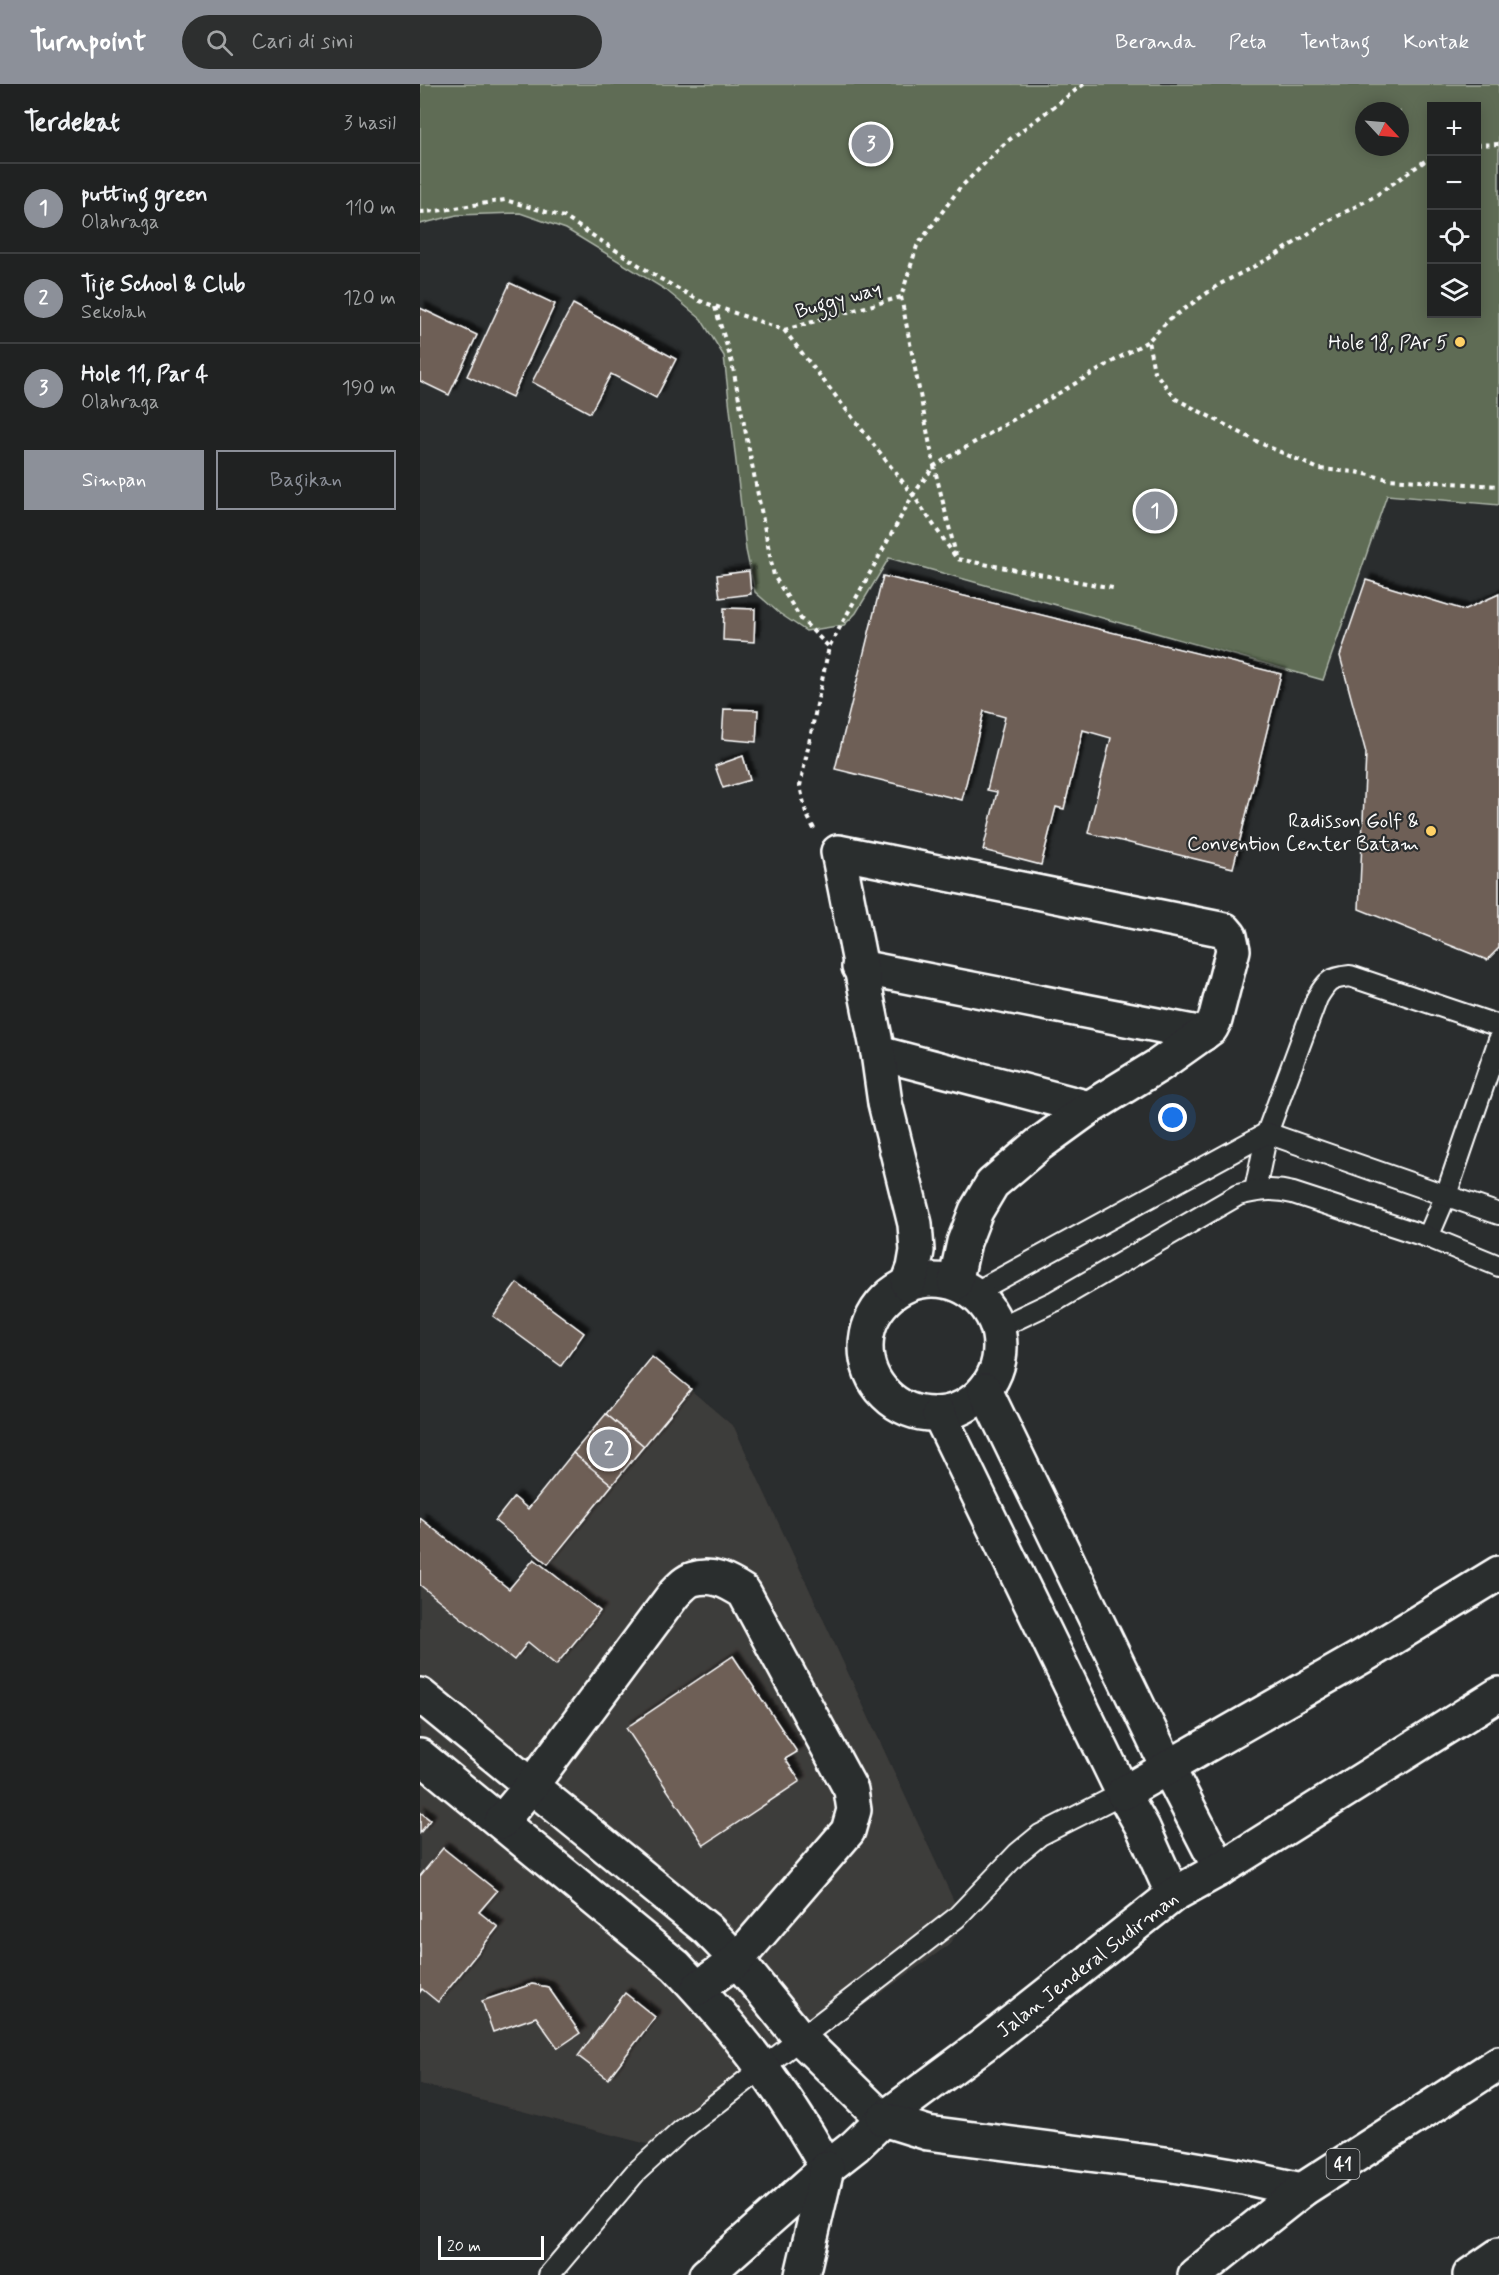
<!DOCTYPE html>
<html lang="id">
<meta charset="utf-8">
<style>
body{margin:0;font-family:Mynerve,sans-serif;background:#2d2f2f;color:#f1f3f6}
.controls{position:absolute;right:18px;top:18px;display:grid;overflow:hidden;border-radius:0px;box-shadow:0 3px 15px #0003}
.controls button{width:54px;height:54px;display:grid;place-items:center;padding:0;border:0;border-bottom:2px solid #3d3f40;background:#202222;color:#f1f3f6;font:30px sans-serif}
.compass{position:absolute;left:935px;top:18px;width:54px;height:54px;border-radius:50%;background:#202222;box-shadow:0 3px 15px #0003;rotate:116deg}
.scale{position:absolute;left:18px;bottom:15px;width:106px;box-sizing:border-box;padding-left:6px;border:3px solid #fff;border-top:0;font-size:16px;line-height:21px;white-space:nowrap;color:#fff;-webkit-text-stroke:4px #2a2d2e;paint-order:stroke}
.you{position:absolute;left:753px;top:1034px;width:21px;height:21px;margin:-15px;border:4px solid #fff;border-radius:50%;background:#1a73e8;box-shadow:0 0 0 9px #1a73e833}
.badge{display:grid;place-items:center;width:39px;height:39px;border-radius:50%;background:#8c9099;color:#fff;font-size:20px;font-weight:700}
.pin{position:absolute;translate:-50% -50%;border:3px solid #fff;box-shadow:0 2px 6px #0006}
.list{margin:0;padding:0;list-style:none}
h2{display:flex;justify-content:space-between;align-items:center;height:78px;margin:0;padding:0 24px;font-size:26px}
h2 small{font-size:20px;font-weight:400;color:#a2a4a5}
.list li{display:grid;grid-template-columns:39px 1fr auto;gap:18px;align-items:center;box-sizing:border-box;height:90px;padding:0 24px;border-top:2px solid #3d3f40}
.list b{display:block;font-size:22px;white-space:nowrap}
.list p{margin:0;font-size:20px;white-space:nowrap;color:#a2a4a5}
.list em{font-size:20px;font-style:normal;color:#a2a4a5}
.actions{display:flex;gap:12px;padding:18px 24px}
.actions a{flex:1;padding:14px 0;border:2px solid #8c9099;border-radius:0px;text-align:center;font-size:21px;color:#8c9099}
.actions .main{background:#8c9099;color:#fff}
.icon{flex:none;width:33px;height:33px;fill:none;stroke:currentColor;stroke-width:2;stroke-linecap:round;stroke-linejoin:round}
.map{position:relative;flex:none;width:1079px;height:2191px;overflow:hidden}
header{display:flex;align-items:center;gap:36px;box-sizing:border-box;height:84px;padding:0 30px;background:#8c9099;color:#fff}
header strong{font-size:28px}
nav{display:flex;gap:33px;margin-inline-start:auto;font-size:21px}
.search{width:420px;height:54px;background:#2d2f2f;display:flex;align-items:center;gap:15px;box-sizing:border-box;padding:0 21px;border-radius:33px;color:#a2a4a5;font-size:22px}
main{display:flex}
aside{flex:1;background:#202222}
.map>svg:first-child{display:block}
.built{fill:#3e3c3a}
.green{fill:#5e6c54;stroke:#aeb6aa;stroke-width:1.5;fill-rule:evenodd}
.building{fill:#6e5e56;stroke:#fff;stroke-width:1.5;filter:url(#shadow)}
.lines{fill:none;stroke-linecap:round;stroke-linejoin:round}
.service-casing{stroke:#fff;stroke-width:24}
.minor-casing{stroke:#fff;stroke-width:38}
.tertiary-casing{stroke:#fff;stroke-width:38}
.trunk-casing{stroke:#fff;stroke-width:38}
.path{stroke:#fff;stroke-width:4;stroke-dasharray:4.5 4.5;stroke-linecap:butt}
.service{stroke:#2a2d2e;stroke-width:20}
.minor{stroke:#2a2d2e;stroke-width:33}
.tertiary{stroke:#2a2d2e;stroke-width:33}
.trunk{stroke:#2a2d2e;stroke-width:33}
.poi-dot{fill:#ffd166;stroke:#2a2d2e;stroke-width:2}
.labels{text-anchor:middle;stroke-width:4.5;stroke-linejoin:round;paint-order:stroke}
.shield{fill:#2a2d2e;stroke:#bfc0c0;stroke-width:1.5}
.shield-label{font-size:18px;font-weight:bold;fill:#fff}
.street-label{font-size:20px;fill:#fff;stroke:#2a2d2e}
.poi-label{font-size:20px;fill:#fff;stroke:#2a2d2e;text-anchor:end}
</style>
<header>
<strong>Turnpoint</strong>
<div class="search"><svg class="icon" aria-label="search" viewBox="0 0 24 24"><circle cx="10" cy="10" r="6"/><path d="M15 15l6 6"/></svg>Cari di sini</div>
<nav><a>Beranda</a><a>Peta</a><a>Tentang</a><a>Kontak</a></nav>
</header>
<main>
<aside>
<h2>Terdekat<small>3 hasil</small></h2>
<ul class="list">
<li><span class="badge">1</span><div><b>putting green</b><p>Olahraga</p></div><em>110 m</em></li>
<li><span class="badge">2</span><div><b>Tije School &amp; Club</b><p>Sekolah</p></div><em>120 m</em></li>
<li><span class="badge">3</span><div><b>Hole 11, Par 4</b><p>Olahraga</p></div><em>190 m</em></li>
</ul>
<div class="actions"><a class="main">Simpan</a><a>Bagikan</a></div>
</aside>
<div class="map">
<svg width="1079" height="2191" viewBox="0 0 1079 2191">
<defs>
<filter id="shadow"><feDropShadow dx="5.5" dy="-5.5" stdDeviation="1.5" flood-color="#0009"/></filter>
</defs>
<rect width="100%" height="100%" fill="#2a2d2e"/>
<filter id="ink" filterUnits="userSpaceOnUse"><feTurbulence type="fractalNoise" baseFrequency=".0167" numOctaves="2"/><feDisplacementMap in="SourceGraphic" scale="12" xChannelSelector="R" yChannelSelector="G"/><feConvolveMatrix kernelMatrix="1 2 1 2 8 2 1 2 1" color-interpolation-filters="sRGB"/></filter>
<g filter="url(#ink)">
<!-- built -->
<path class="built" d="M 232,1273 L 314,1343 L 545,1841 L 526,1863 L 379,1967 L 246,2065 L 0,2000 L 0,1434 L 89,1505 L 114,1474 Z"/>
<!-- green -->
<path class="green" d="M 0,0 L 1079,0 L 1079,421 L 967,411 L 903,596 L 469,474 L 436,529 L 424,541 L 386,547 L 359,529 L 335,508 L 326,466 L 304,272 L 281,235 L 246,206 L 146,145 L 100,129 L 37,131 L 0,140 ZM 1012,22 L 1056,22 L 1056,230 L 1012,230 ZM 944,27 L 980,27 L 980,63 L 944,63 Z"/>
<!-- building -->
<g class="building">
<path d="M 90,199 L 135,220 L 92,313 L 47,292 Z"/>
<path d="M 153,220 L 256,275 L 236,314 L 191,290 L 170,329 L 112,298 Z"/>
<path d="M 0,224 L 57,251 L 29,311 L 0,297 Z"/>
<path d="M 329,487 L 331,510 L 300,514 L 297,491 Z"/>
<path d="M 463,492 L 861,590 L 813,784 L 668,749 L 691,654 L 663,646 L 644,725 L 636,723 L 621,781 L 563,766 L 577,708 L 567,706 L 585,633 L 564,627 L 542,716 L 415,685 Z"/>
<path d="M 946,496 L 1044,526 L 1079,510 L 1079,864 L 1067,876 L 939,825 L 946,669 L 920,572 Z"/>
<path d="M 304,524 L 335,525 L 334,558 L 303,556 Z"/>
<path d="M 304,625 L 338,626 L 336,658 L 302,655 Z"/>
<path d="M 323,672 L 330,696 L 303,704 L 295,682 Z"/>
<path d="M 97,1199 L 164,1249 L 141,1282 L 73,1232 Z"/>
<path d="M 232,1273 L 271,1305 L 224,1362 L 186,1330 Z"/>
<path d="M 186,1330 L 224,1362 L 192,1401 L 153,1369 Z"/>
<path d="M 153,1369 L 192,1401 L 128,1480 L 75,1437 L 94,1413 L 108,1425 Z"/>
<path d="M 0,1434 L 89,1505 L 114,1475 L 180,1527 L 136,1581 L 108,1558 L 94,1576 L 0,1501 Z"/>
<path d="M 313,1572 L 377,1668 L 365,1675 L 380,1697 L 284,1761 L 206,1644 Z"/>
<path d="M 0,1728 L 10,1736 L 0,1749 Z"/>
<path d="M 23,1764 L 77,1807 L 59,1828 L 78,1843 L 18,1918 L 2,1905 L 0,1908 L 0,1792 Z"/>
<path d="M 112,1900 L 128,1903 L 160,1949 L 138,1964 L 116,1933 L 73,1948 L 62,1917 Z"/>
<path d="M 205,1909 L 235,1933 L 188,1995 L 158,1972 Z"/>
</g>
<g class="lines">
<defs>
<g id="service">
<path d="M 835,1106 L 847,1049 L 897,914 C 907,897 910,894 930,892 L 1079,942"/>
<path d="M 1008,1153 L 1026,1111 L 1079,956"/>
<path d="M 554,1209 L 847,1049 L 1079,1130"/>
<path d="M 578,1244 L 635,1217 L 818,1111 C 837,1106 853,1104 873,1109 L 1008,1153 L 1079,1182"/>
<path d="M 129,2191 L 215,2089 L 261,2047 L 536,1834 L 598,1769 L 620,1751 L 703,1709"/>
</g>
<g id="minor">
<path d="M 439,883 L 783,950"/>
<path d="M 458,969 L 669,1024"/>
<circle cx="513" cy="1263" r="67"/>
<path d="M 488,1200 L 494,1184 L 497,1167 L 495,1140 L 465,1019 L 458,969 L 418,768 L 805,846 L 810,852 L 813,866 L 795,936 L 791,944 L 739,981 L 669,1024 L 618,1061 L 572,1100 L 556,1127 L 544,1158 L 535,1199"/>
<path d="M 565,1306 L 748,1684 L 800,1785"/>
<path d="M 519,1330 L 703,1709 L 723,1744 L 753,1811"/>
<path d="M 0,1611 L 288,1846 L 317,1876 L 380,1954 L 463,2035"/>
<path d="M 0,1672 L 256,1882 C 314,1942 367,2011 407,2084"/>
<path d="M 703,1709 L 943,1572 L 1079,1489"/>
<path d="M 81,1738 L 111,1702 L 254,1510 C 259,1505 266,1497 273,1495 C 293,1489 308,1498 324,1508 L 431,1706 L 434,1726 L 428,1747 L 317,1876 L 278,1904"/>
</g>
<path id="tertiary" d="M 286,2191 L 407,2084 L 435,2062 L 463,2035 L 563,1961 L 753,1811 L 800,1785 L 1079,1610"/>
<g id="trunk">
<path d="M 463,2035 L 508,2049 L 753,2081 L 823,2093 L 882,2106"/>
<path d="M 382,2191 L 407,2084"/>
<path d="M 775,2191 L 882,2106 L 1079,1979"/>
<path d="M 1050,2191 L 1079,2171"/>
</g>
</defs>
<!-- service casing -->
<use href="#service" class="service-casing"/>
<!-- minor casing -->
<use href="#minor" class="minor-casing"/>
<!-- tertiary casing -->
<use href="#tertiary" class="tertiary-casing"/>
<!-- trunk casing -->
<use href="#trunk" class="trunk-casing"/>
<!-- path -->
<g class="path">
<path d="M 1056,61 L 1079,60"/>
<path d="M 1012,72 L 955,112 L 903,140 L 856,171 L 800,200 L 750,235 L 728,257 L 734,287 L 756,315 L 840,359 L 899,385 L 936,388 L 968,395 L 1079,402"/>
<path d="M 0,128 L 17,127 L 85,116 L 144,133 L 239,194 L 280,217 L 364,246 L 481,213 L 497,162 L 539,105 L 585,59 L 664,0"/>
<path d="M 481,213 L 514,382 L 536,471"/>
<path d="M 295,223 L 312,279 L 354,492 L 381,535 L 409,563"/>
<path d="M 364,246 L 493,411 L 537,475 L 693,504"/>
<path d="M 394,745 L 386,729 L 380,702 L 409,563 L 493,411 L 514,382 L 728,257"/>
</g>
<!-- service -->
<use href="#service" class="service"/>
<!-- minor -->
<use href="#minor" class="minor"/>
<!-- tertiary -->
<use href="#tertiary" class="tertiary"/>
<!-- trunk -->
<use href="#trunk" class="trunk"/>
</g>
</g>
<!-- markers -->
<g class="poi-dot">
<circle cx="1040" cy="258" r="6"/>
<circle cx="1011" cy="747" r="6"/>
</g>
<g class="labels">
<!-- shield labels -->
<rect class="shield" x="906.5" y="2065" width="33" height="30" rx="4.5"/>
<g class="shield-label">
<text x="923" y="2086">41</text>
</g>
<!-- street labels -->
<g class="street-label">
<text transform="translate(418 215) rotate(-16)" y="7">Buggy way</text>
<text transform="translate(667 1880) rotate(-38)" y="7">Jalan Jenderal Sudirman</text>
</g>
<!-- poi labels -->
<g class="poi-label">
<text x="1028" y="265">Hole 18, PAr 5</text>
<text x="999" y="743">Radisson Golf &amp;<tspan x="999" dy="23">Convention Center Batam</tspan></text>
</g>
</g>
</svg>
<div class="controls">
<button>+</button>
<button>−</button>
<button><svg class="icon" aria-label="locate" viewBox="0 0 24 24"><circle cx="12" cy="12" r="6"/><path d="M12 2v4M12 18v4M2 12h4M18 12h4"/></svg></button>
<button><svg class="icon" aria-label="layers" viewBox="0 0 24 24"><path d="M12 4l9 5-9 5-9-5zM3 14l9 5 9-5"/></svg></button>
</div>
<svg class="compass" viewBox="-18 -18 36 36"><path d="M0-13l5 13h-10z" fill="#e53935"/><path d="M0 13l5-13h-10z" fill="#a2a4a5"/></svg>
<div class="scale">20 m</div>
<div class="you"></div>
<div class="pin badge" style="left:735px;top:427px">1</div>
<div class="pin badge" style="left:189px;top:1365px">2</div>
<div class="pin badge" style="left:451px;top:60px">3</div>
</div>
</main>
